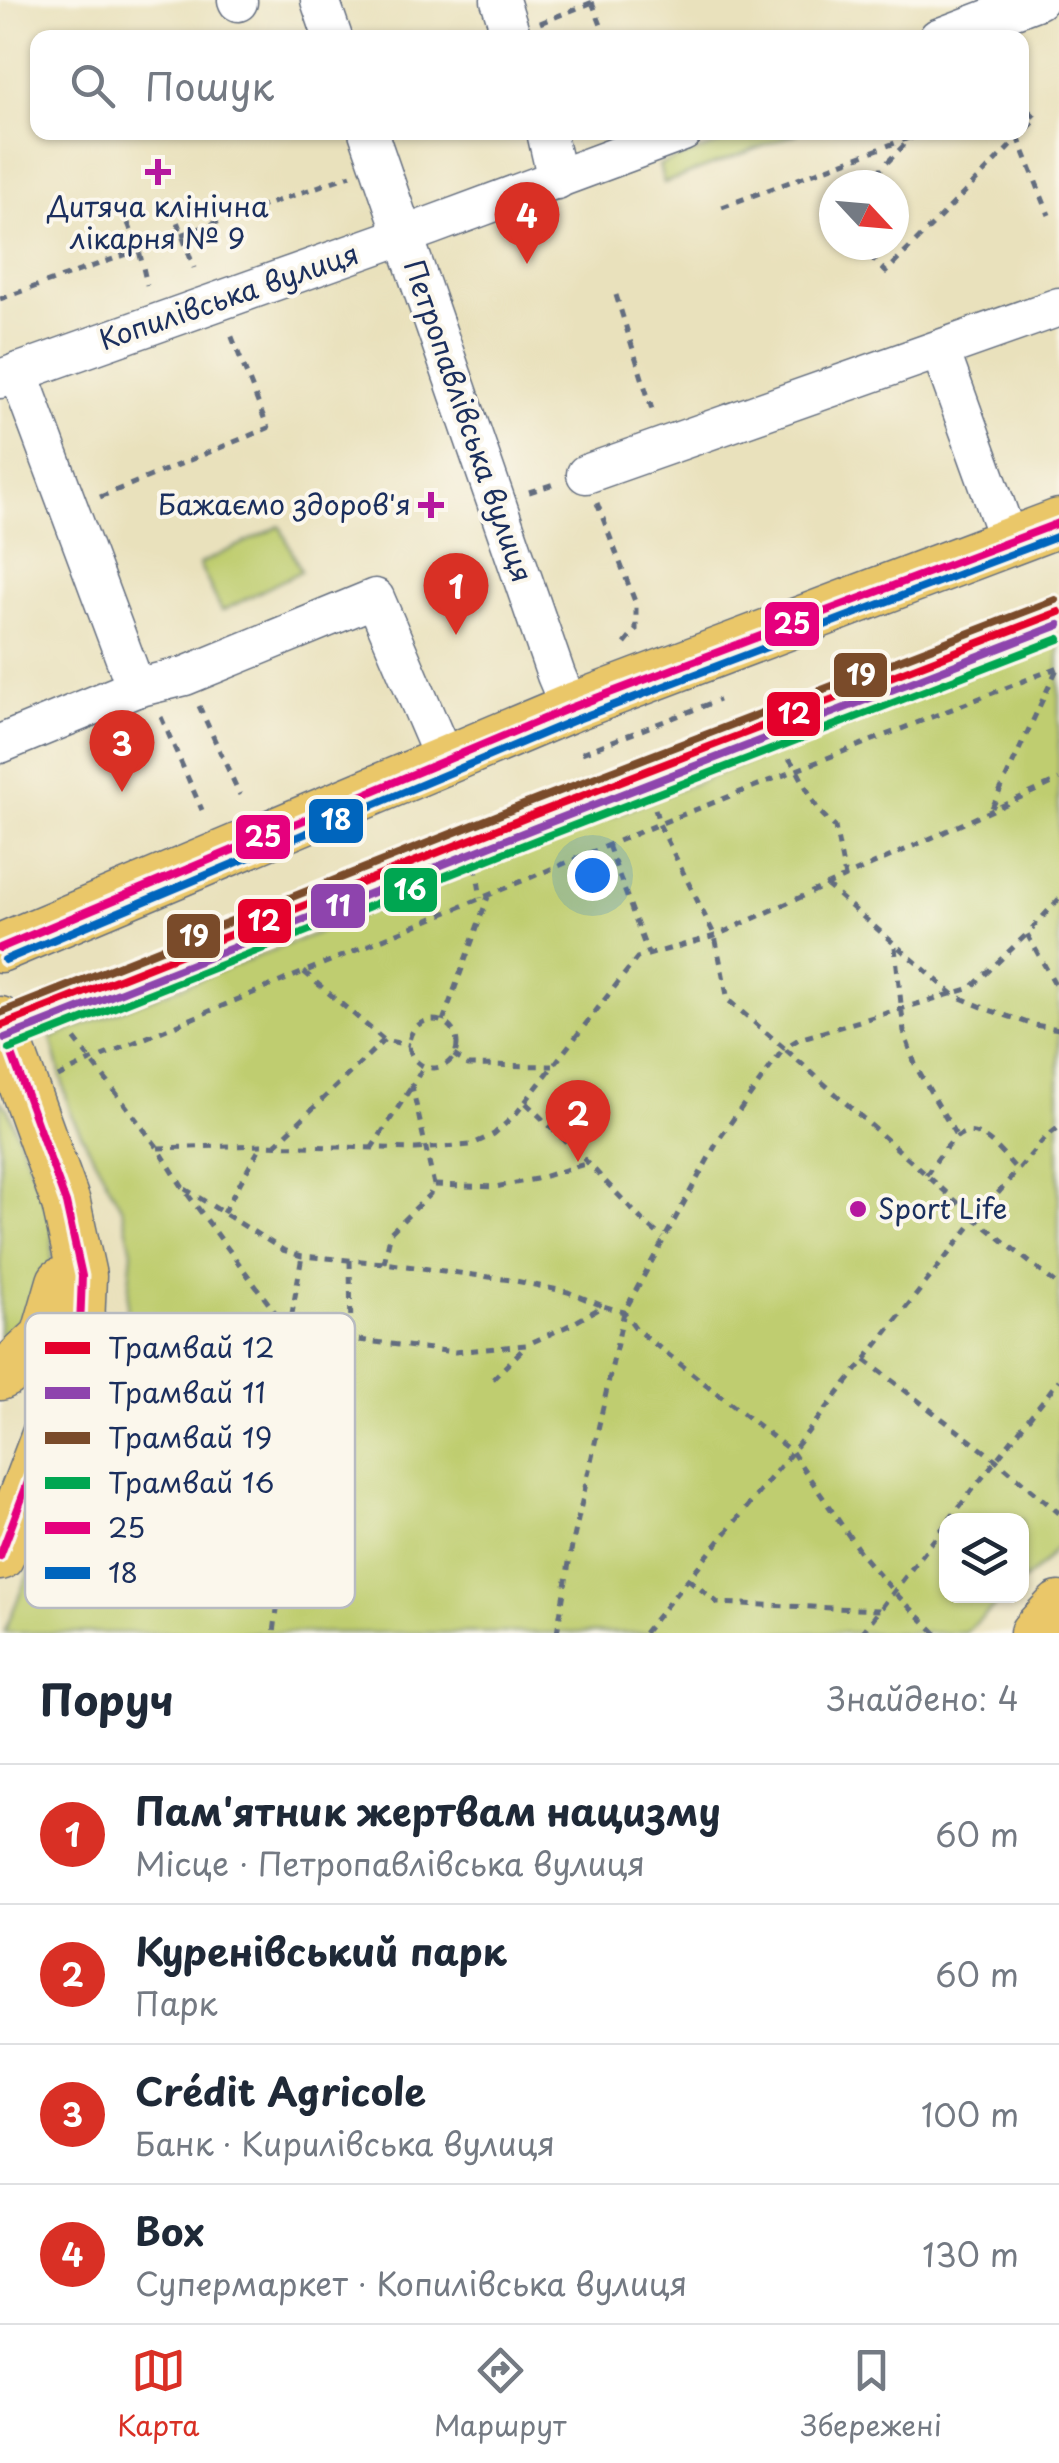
<!DOCTYPE html>
<html lang="uk">
<meta charset="utf-8">
<style>
body{margin:0;font-family:"Playpen Sans",sans-serif;background:#f2f2f3;color:#1f2937}
.controls{position:absolute;right:30px;bottom:30px;display:grid;overflow:hidden;border-radius:20px;box-shadow:0 2px 8px #0004}
.controls button{width:90px;height:90px;display:grid;place-items:center;padding:0;border:0;border-bottom:2px solid #e0e1e3;background:#fff;color:#1f2937;font:50px sans-serif}
.compass{position:absolute;left:819px;top:170px;width:90px;height:90px;border-radius:50%;background:#fff;box-shadow:0 2px 8px #0004;rotate:116deg}
.you{position:absolute;left:592px;top:875px;width:35px;height:35px;margin:-25px;border:8px solid #fff;border-radius:50%;background:#1a73e8;box-shadow:0 0 0 15px #1a73e833}
.badge{display:grid;place-items:center;width:65px;height:65px;border-radius:50%;background:#d93025;color:#fff;font-size:32px;font-weight:700}
.pin{position:absolute;translate:-50% -82px;filter:drop-shadow(0 2px 5px #0008)}
.pin::after{content:'';position:absolute;top:52px;width:35px;height:30px;background:inherit;clip-path:polygon(0 0,100% 0,50% 100%)}
.list{margin:0;padding:0;list-style:none}
h2{display:flex;justify-content:space-between;align-items:center;height:130px;margin:0;padding:0 40px;font-size:42px}
h2 small{font-size:32px;font-weight:400;color:#747a83}
.list li{display:grid;grid-template-columns:65px 1fr auto;gap:30px;align-items:center;box-sizing:border-box;height:140px;padding:0 40px;border-top:2px solid #e0e1e3}
.list b{display:block;font-size:38px;white-space:nowrap}
.list p{margin:0;font-size:32px;white-space:nowrap;color:#747a83}
.list em{font-size:32px;font-style:normal;color:#747a83}
.icon{flex:none;width:55px;height:55px;fill:none;stroke:currentColor;stroke-width:2;stroke-linecap:round;stroke-linejoin:round}
.map{position:relative;flex:none;width:1059px;height:1633px;overflow:hidden}
.search{position:absolute;background:#fff;box-shadow:0 2px 8px #0004;left:30px;right:30px;top:30px;height:110px;display:flex;align-items:center;gap:25px;box-sizing:border-box;padding:0 35px;border-radius:20px;color:#747a83;font-size:38px}
.sheet{height:690px;background:#fff}
nav{display:flex;justify-content:space-around;align-items:center;box-sizing:border-box;height:140px;border-top:2px solid #e0e1e3;background:#fff;font-size:28px;color:#747a83}
nav a{display:grid;justify-items:center;gap:5px}
nav .on{color:#d93025}
.map>svg:first-child{display:block}
.green{fill:#bfcd6f;stroke:#6d7e66;stroke-width:2.5}
.lines{fill:none;stroke-linecap:round;stroke-linejoin:round}
.minor-casing{stroke:#636d7f;stroke-width:41}
.major-casing{stroke:#636d7f;stroke-width:51}
.path{stroke:#636d7f;stroke-width:5;stroke-dasharray:8 8;stroke-linecap:butt}
.minor{stroke:#fff;stroke-width:38}
.major{stroke:#eac769;stroke-width:48}
.bus-1-casing{stroke:#fbf7ec;stroke-width:15}
.bus-2-casing{stroke:#fbf7ec;stroke-width:15}
.bus-1{stroke:#e5007d;stroke-width:8}
.bus-2{stroke:#0065bd;stroke-width:8}
.tram-1-casing{stroke:#fbf7ec;stroke-width:15}
.tram-2-casing{stroke:#fbf7ec;stroke-width:15}
.tram-3-casing{stroke:#fbf7ec;stroke-width:15}
.tram-4-casing{stroke:#fbf7ec;stroke-width:15}
.tram-1{stroke:#e4002b;stroke-width:8}
.tram-2{stroke:#8e44ad;stroke-width:8}
.tram-3{stroke:#7a4b2a;stroke-width:8}
.tram-4{stroke:#00a651;stroke-width:8}
.poi-dot{fill:#b5179e;stroke:#fbf7ec;stroke-width:4}
.labels{text-anchor:middle;stroke-width:8;stroke-linejoin:round;paint-order:stroke}
.poi-label{font-size:28px;fill:#1b2f5e;stroke:#fbf7ec}
.street-label{font-size:28px;fill:#1b2f5e;stroke:#fbf7ec}
.key{fill:#fbf7ec;stroke:#b8bbc1;stroke-width:2.5}
.key-label{font-size:28px;fill:#1b2f5e}
.line-badge{stroke:#fbf7ec;stroke-width:4}
.badge-label{font-size:28px;text-anchor:middle;font-weight:bold;fill:#fff}
</style>
<div class="map">
<svg width="1059" height="1633" viewBox="0 0 1059 1633">
<rect width="100%" height="100%" fill="#fbf7ec"/>
<filter id="ink" filterUnits="userSpaceOnUse"><feTurbulence type="fractalNoise" baseFrequency=".01" numOctaves="2"/><feDisplacementMap in="SourceGraphic" scale="20" xChannelSelector="R" yChannelSelector="G"/><feConvolveMatrix kernelMatrix="1 2 1 2 8 2 1 2 1" color-interpolation-filters="sRGB"/></filter>
<filter id="wash" filterUnits="userSpaceOnUse"><feTurbulence type="fractalNoise" baseFrequency=".0048" numOctaves="4" result="noise"/><feDisplacementMap in="SourceGraphic" scale="40" xChannelSelector="R" yChannelSelector="G"/><feGaussianBlur stdDeviation="2.25" result="paint"/><feColorMatrix in="noise" values="0 0 0 0 0 0 0 0 0 0 0 0 0 0 0 0 0 1.4 0 .05"/><feComposite in="paint" operator="in"/></filter>
<g filter="url(#wash)">
<rect width="100%" height="100%" fill="#e9e1bc"/>
<!-- green -->
<g class="green">
<path d="M 749,133 L 798,133 L 664,183 L 659,165 Z"/>
<path d="M 280,526 L 301,571 L 222,611 L 199,564 Z"/>
<path d="M 1059,639 L 1059,1544 L 1044,1563 L 1022,1582 L 1022,1520 L 946,1520 L 946,1596 L 1006,1596 L 965,1633 L 4,1633 L 42,1540 L 126,1317 L 132,1251 L 122,1209 L 71,1115 L 51,1038 Z"/>
<path d="M 0,1100 L 8,1110 L 53,1224 L 52,1257 L 48,1288 L 0,1361 Z"/>
</g>
</g>
<g filter="url(#ink)">
<g class="lines">
<defs>
<g id="minor">
<path d="M 237,0 L 238,2"/>
<path d="M 320,0 L 333,38"/>
<path d="M 500,0 L 512,38"/>
<path d="M 938,38 L 1038,0"/>
<path d="M 368,132 L 556,675 L 570,708"/>
<path d="M 546,132 L 557,180"/>
<path d="M 940,350 L 1009,542"/>
<path d="M 18,372 L 136,688"/>
<path d="M 0,379 L 430,226 L 683,132"/>
<path d="M 586,474 L 1059,307"/>
<path d="M 0,744 L 136,688 L 185,676 L 375,598 L 444,759"/>
</g>
<g id="major">
<path d="M 0,948 L 570,708 L 1059,523"/>
<path d="M 0,1021 L 66,1203 L 82,1276 L 80,1327 L 58,1403 L 0,1556"/>
<path d="M 0,1376 L 6,1373 L 45,1337 L 61,1282"/>
<path d="M 1034,1633 L 1059,1606"/>
</g>
</defs>
<!-- minor casing -->
<use href="#minor" class="minor-casing"/>
<!-- major casing -->
<use href="#major" class="major-casing"/>
<!-- path -->
<g class="path">
<path d="M 592,2 L 606,38"/>
<path d="M 540,23 L 598,0"/>
<path d="M 1018,137 L 1049,215"/>
<path d="M 865,185 L 917,132"/>
<path d="M 172,207 L 194,268"/>
<path d="M 722,207 L 914,136"/>
<path d="M 834,216 L 832,218 L 834,221"/>
<path d="M 128,223 L 139,250 L 147,285"/>
<path d="M 859,245 L 886,272 L 1037,119 L 1022,104"/>
<path d="M 616,295 L 654,416"/>
<path d="M 0,299 L 351,175"/>
<path d="M 529,492 L 557,483"/>
<path d="M 100,497 L 268,428 L 230,332"/>
<path d="M 597,503 L 636,604 L 636,630 L 624,645"/>
<path d="M 199,706 L 240,795"/>
<path d="M 161,717 L 202,810"/>
<path d="M 771,732 L 797,770 L 818,810 L 835,827 L 845,877"/>
<path d="M 582,753 L 719,700"/>
<path d="M 647,778 L 659,824 L 715,936 L 728,1000 L 784,1048 L 799,1039 L 971,988 L 1027,934"/>
<path d="M 992,808 L 1057,669"/>
<path d="M 494,840 L 566,814"/>
<path d="M 608,845 L 648,954"/>
<path d="M 473,850 L 481,898"/>
<path d="M 826,885 L 954,995 L 989,1010 L 1034,1025 L 1059,1029"/>
<path d="M 1059,899 L 1027,934 L 1059,991"/>
<path d="M 895,947 L 904,1032 L 916,1067 L 957,1137"/>
<path d="M 304,972 L 384,1040 L 409,1045"/>
<circle cx="433" cy="1044" r="24"/>
<path d="M 443,1021 L 488,897"/>
<path d="M 65,1026 L 158,1148 L 183,1188 L 289,1331 L 311,1338 L 274,1633"/>
<path d="M 454,1055 L 468,1065 L 553,1066"/>
<path d="M 58,1077 L 90,1061 L 659,824 L 1059,667"/>
<path d="M 526,1103 L 588,1163 L 644,1222 L 663,1238"/>
<path d="M 275,1145 L 384,1040"/>
<path d="M 158,1148 L 261,1145 L 416,1149 L 471,1145 L 494,1134 L 515,1115 L 637,958 L 715,936 L 1059,780"/>
<path d="M 371,1149 L 412,1086"/>
<path d="M 926,1175 C 935,1163 946,1145 958,1136 C 980,1121 1004,1156 1017,1170"/>
<path d="M 434,1185 L 495,1187 L 536,1179 L 588,1163"/>
<path d="M 185,1189 L 283,1250 L 302,1256 L 384,1263 L 511,1280 L 568,1292 L 603,1306"/>
<path d="M 223,1213 L 261,1146"/>
<path d="M 350,1260 L 351,1339"/>
<path d="M 384,1263 L 391,1232 L 430,1194 L 434,1185 L 412,1086 L 424,1066"/>
<path d="M 289,1331 L 302,1256"/>
<path d="M 311,1338 L 351,1339 L 455,1352 L 526,1345 L 572,1324 L 603,1306 L 624,1312 L 637,1330 L 792,1452 L 862,1555 L 894,1592 L 936,1633"/>
<path d="M 865,1360 L 996,1460 L 1059,1513"/>
<path d="M 493,1379 L 526,1346"/>
<path d="M 949,1520 L 1059,1380"/>
<path d="M 688,1579 L 718,1603 L 880,1610"/>
<path d="M 557,1633 L 571,1551 L 624,1312 L 719,1139 L 784,1048 L 976,1219 L 1046,1137 L 1059,1127"/>
<path d="M 644,1633 L 792,1452 L 976,1219 L 1059,1286"/>
<path d="M 862,1633 L 946,1524"/>
</g>
<!-- minor -->
<use href="#minor" class="minor"/>
<!-- major -->
<use href="#major" class="major"/>
<defs>
<g id="bus-1">
<path d="M 0,948 L 570,708 L 1059,523"/>
<path d="M 0,1021 L 66,1203 L 82,1276 L 80,1327 L 58,1403 L 0,1556"/>
</g>
<path id="bus-2" d="M 5,960 L 575,720 L 1059,536"/>
</defs>
<!-- bus-1 casing -->
<use href="#bus-1" class="bus-1-casing"/>
<!-- bus-2 casing -->
<use href="#bus-2" class="bus-2-casing"/>
<!-- bus-1 -->
<use href="#bus-1" class="bus-1"/>
<!-- bus-2 -->
<use href="#bus-2" class="bus-2"/>
<defs>
<path id="tram-1" d="M 0,1026 L 530,816 L 1059,612"/>
<path id="tram-2" d="M 5,1038 L 535,828 L 1059,625"/>
<path id="tram-3" d="M 0,1013 L 526,804 L 1055,600"/>
<path id="tram-4" d="M 9,1049 L 539,839 L 1059,639"/>
</defs>
<!-- tram-1 casing -->
<use href="#tram-1" class="tram-1-casing"/>
<!-- tram-2 casing -->
<use href="#tram-2" class="tram-2-casing"/>
<!-- tram-3 casing -->
<use href="#tram-3" class="tram-3-casing"/>
<!-- tram-4 casing -->
<use href="#tram-4" class="tram-4-casing"/>
<!-- tram-1 -->
<use href="#tram-1" class="tram-1"/>
<!-- tram-2 -->
<use href="#tram-2" class="tram-2"/>
<!-- tram-3 -->
<use href="#tram-3" class="tram-3"/>
<!-- tram-4 -->
<use href="#tram-4" class="tram-4"/>
</g>
</g>
<!-- markers -->
<g class="poi-dot">
<path d="M153 157h10v10h10v10h-10v10h-10v-10h-10v-10h10z"/>
<path d="M426 490h10v10h10v10h-10v10h-10v-10h-10v-10h10z"/>
<circle cx="858" cy="1209" r="10"/>
</g>
<g class="labels">
<!-- poi labels -->
<g class="poi-label">
<text x="158" y="217">Дитяча клінічна<tspan x="158" dy="32">лікарня № 9</tspan></text>
<text x="411" y="515" text-anchor="end">Бажаємо здоров'я</text>
<text x="878" y="1219" text-anchor="start">Sport Life</text>
</g>
<!-- street labels -->
<g class="street-label">
<text transform="translate(229 297) rotate(-19)" y="10">Копилівська вулиця</text>
<text transform="translate(468 421) rotate(71)" y="10">Петропавлівська вулиця</text>
</g>
</g>
<!-- legend -->
<rect x="25" y="1313" width="330" height="295" rx="15" class="key"/>
<rect x="45" y="1342" width="45" height="12" fill="#e4002b"/>
<rect x="45" y="1387" width="45" height="12" fill="#8e44ad"/>
<rect x="45" y="1432" width="45" height="12" fill="#7a4b2a"/>
<rect x="45" y="1477" width="45" height="12" fill="#00a651"/>
<rect x="45" y="1522" width="45" height="12" fill="#e5007d"/>
<rect x="45" y="1567" width="45" height="12" fill="#0065bd"/>
<g class="key-label">
<text x="108" y="1358">Трамвай 12</text>
<text x="108" y="1403">Трамвай 11</text>
<text x="108" y="1448">Трамвай 19</text>
<text x="108" y="1493">Трамвай 16</text>
<text x="108" y="1538">25</text>
<text x="108" y="1583">18</text>
</g>
<g class="line-badge">
<rect x="763" y="600" width="58" height="48" rx="10" fill="#e5007d"/>
<rect x="832" y="651" width="57" height="48" rx="10" fill="#7a4b2a"/>
<rect x="765" y="690" width="57" height="48" rx="10" fill="#e4002b"/>
<rect x="307" y="797" width="58" height="48" rx="10" fill="#0065bd"/>
<rect x="234" y="813" width="58" height="48" rx="10" fill="#e5007d"/>
<rect x="382" y="866" width="57" height="48" rx="10" fill="#00a651"/>
<rect x="309" y="882" width="58" height="48" rx="10" fill="#8e44ad"/>
<rect x="236" y="897" width="57" height="48" rx="10" fill="#e4002b"/>
<rect x="165" y="912" width="57" height="48" rx="10" fill="#7a4b2a"/>
</g>
<g class="badge-label">
<text x="792" y="634">25</text>
<text x="861" y="685">19</text>
<text x="794" y="724">12</text>
<text x="336" y="830">18</text>
<text x="263" y="847">25</text>
<text x="410" y="900">16</text>
<text x="338" y="916">11</text>
<text x="264" y="931">12</text>
<text x="194" y="946">19</text>
</g>
</svg>
<div class="controls">
<button><svg class="icon" aria-label="layers" viewBox="0 0 24 24"><path d="M12 4l9 5-9 5-9-5zM3 14l9 5 9-5"/></svg></button>
</div>
<svg class="compass" viewBox="-18 -18 36 36"><path d="M0-13l5 13h-10z" fill="#e53935"/><path d="M0 13l5-13h-10z" fill="#747a83"/></svg>
<div class="you"></div>
<div class="pin badge" style="left:456px;top:635px">1</div>
<div class="pin badge" style="left:578px;top:1162px">2</div>
<div class="pin badge" style="left:122px;top:792px">3</div>
<div class="pin badge" style="left:527px;top:264px">4</div>
<div class="search"><svg class="icon" aria-label="search" viewBox="0 0 24 24"><circle cx="10" cy="10" r="6"/><path d="M15 15l6 6"/></svg>Пошук</div>
</div>
<section class="sheet">
<h2>Поруч<small>Знайдено: 4</small></h2>
<ul class="list">
<li><span class="badge">1</span><div><b>Пам'ятник жертвам нацизму</b><p>Місце · Петропавлівська вулиця</p></div><em>60 m</em></li>
<li><span class="badge">2</span><div><b>Куренівський парк</b><p>Парк</p></div><em>60 m</em></li>
<li><span class="badge">3</span><div><b>Crédit Agricole</b><p>Банк · Кирилівська вулиця</p></div><em>100 m</em></li>
<li><span class="badge">4</span><div><b>Box</b><p>Супермаркет · Копилівська вулиця</p></div><em>130 m</em></li>
</ul>
</section>
<nav>
<a class="on"><svg class="icon" aria-label="map" viewBox="0 0 24 24"><path d="M3 6l6-2 6 2 6-2v14l-6 2-6-2-6 2zM9 4v14M15 6v14"/></svg>Карта</a>
<a><svg class="icon" aria-label="directions" viewBox="0 0 24 24"><path d="M12 3l9 9-9 9-9-9zM9 14v-3h6M13 9l2 2-2 2"/></svg>Маршрут</a>
<a><svg class="icon" aria-label="saved" viewBox="0 0 24 24"><path d="M7 4h10v16l-5-4-5 4z"/></svg>Збережені</a>
</nav>
